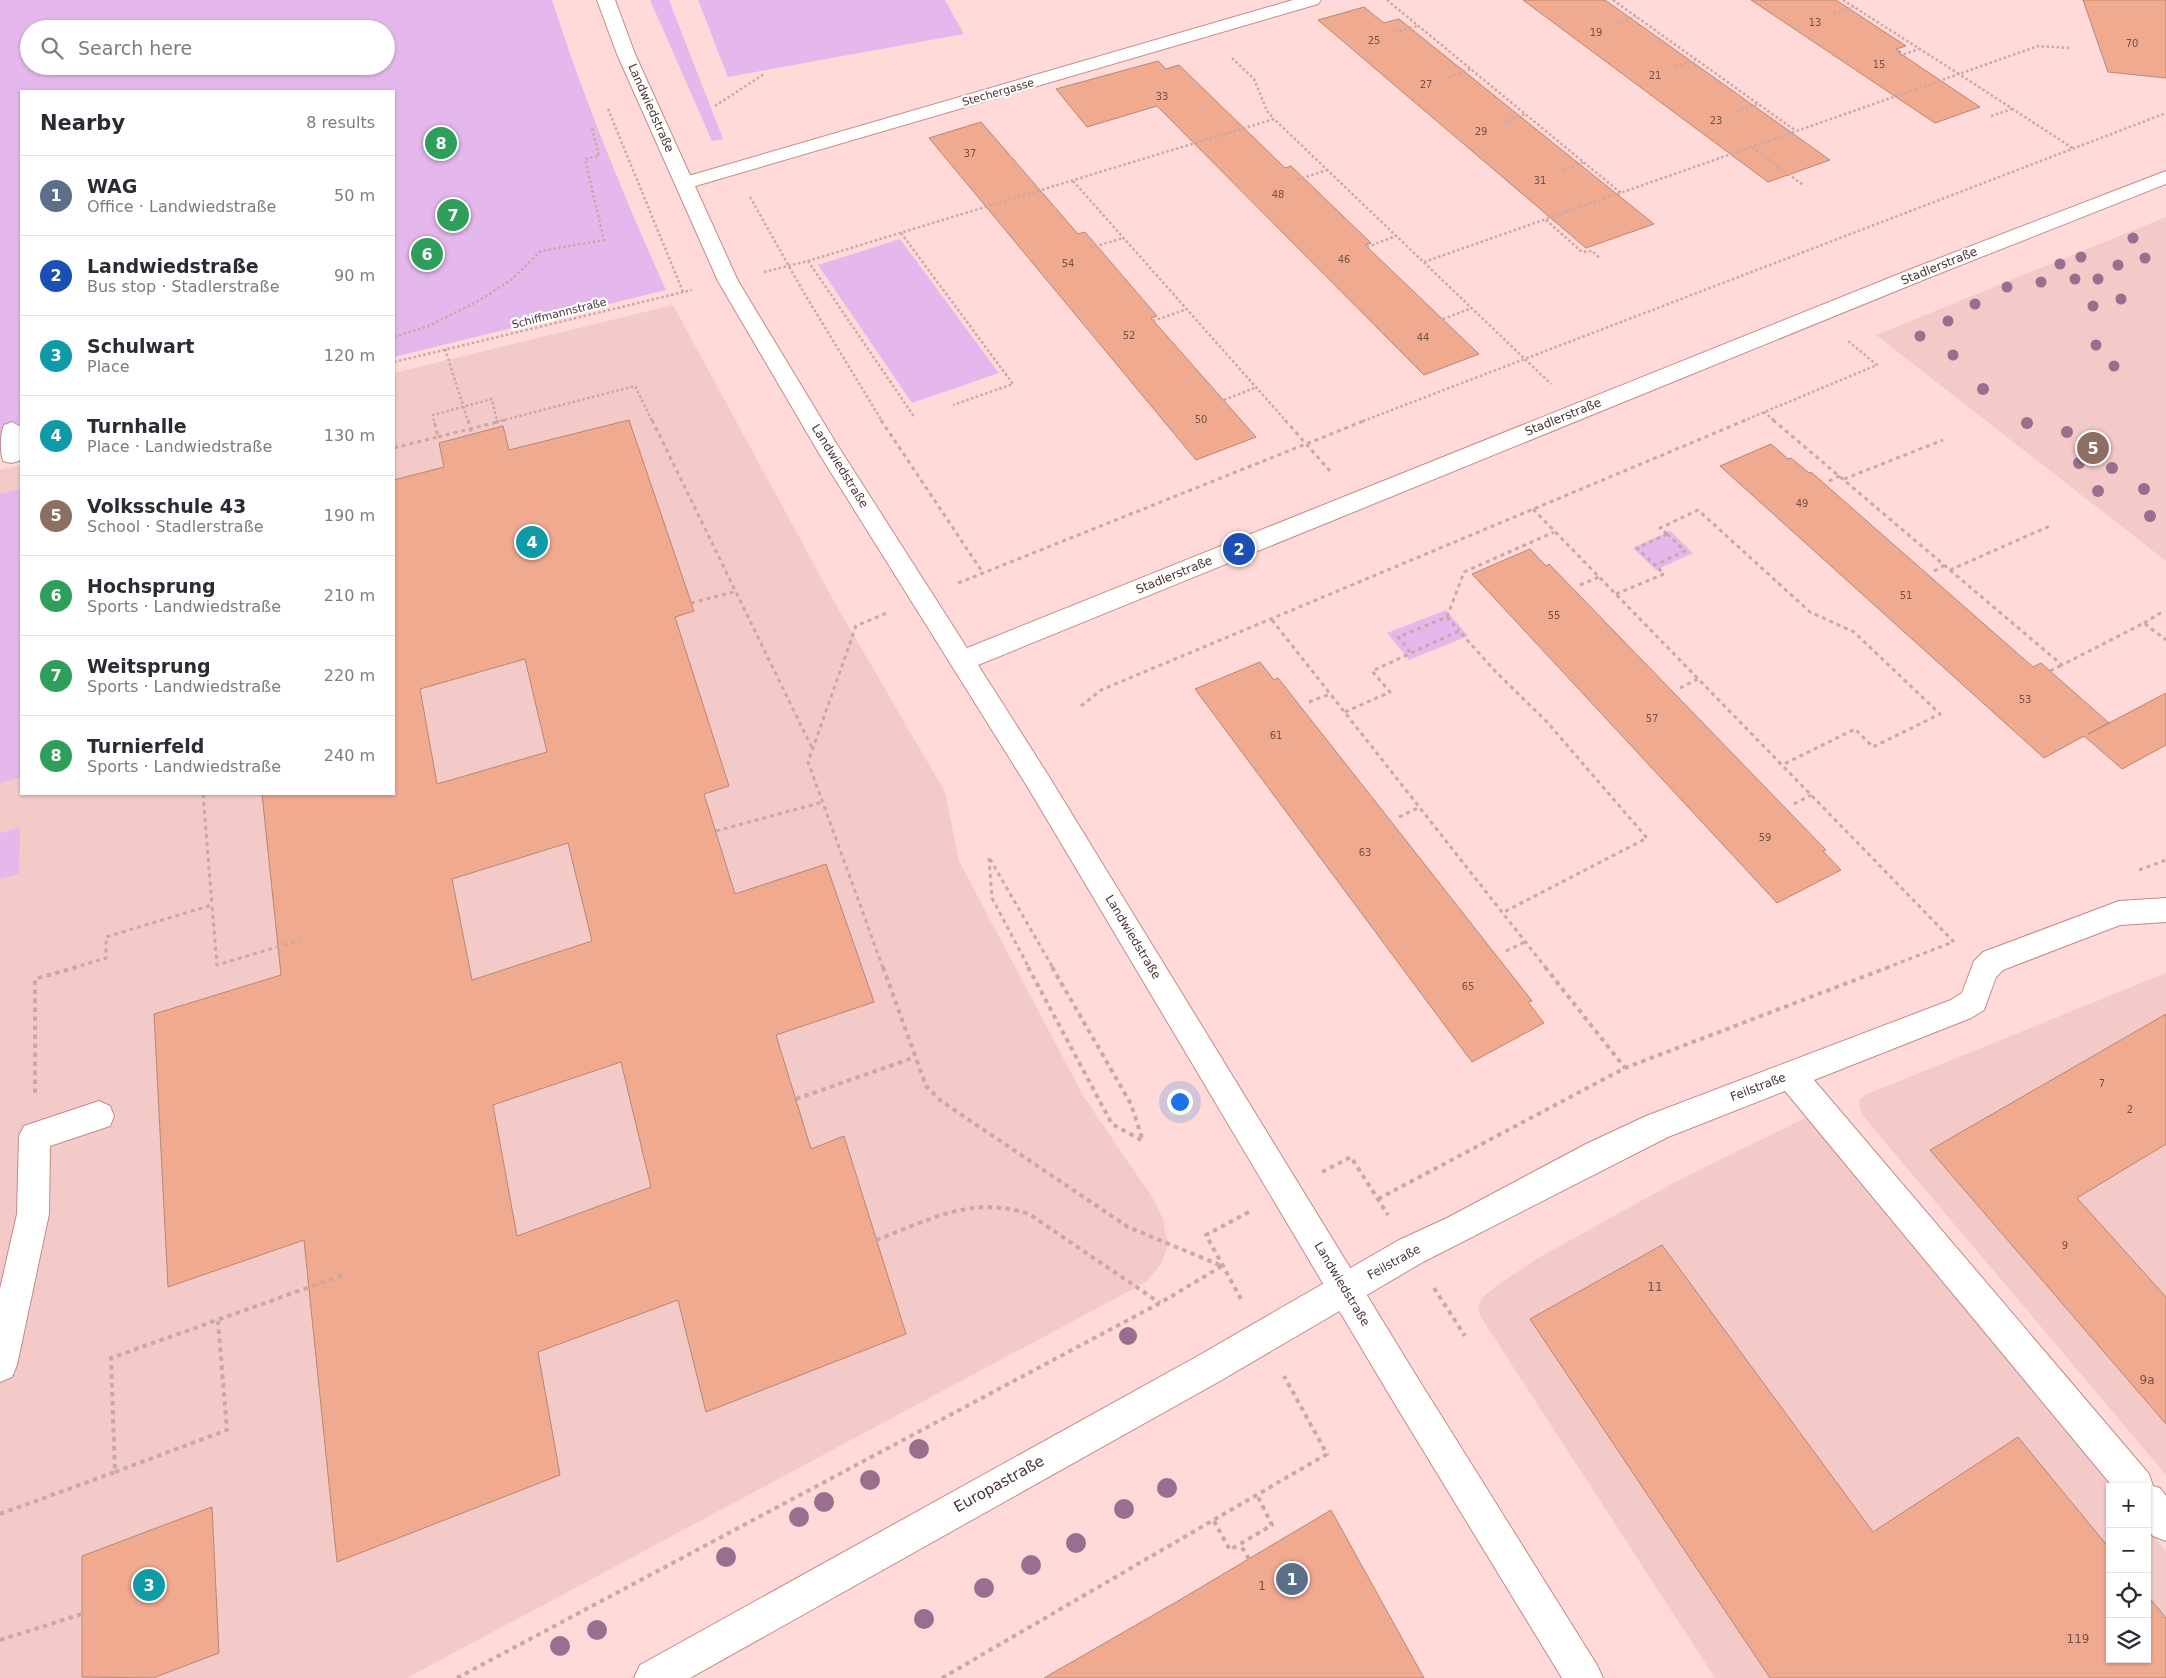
<!DOCTYPE html>
<meta charset="utf-8">
<style>
body{margin:0;font-family:"DejaVu Sans",sans-serif;background:#f7f7f7;color:#2b2b33}
.controls{position:absolute;right:15px;bottom:15px;display:grid;overflow:hidden;border-radius:0px;box-shadow:0 1px 4px #0004}
.controls button{width:45px;height:45px;display:grid;place-items:center;padding:0;border:0;border-bottom:1px solid #e1e1e2;background:#fff;color:#2b2b33;font:25px sans-serif}
.you{position:absolute;left:1179px;top:1101px;width:18px;height:18px;margin:-12px;border:4px solid #fff;border-radius:50%;background:#1a73e8;box-shadow:0 0 0 8px #1a73e833}
.badge{display:grid;place-items:center;width:32px;height:32px;border-radius:50%;background:#7c3aed;color:#fff;font-size:16px;font-weight:700}
.pin{position:absolute;translate:-50% -50%;border:2px solid #fff;box-shadow:0 1px 5px #0006}
.list{margin:0;padding:0;list-style:none}
h2{display:flex;justify-content:space-between;align-items:center;height:65px;margin:0;padding:0 20px;font-size:21px}
h2 small{font-size:16px;font-weight:400;color:#7c7c81}
.list li{display:grid;grid-template-columns:32px 1fr auto;gap:15px;align-items:center;box-sizing:border-box;height:80px;padding:0 20px;border-top:1px solid #e1e1e2}
.list b{display:block;font-size:19px;white-space:nowrap}
.list p{margin:0;font-size:16px;white-space:nowrap;color:#7c7c81}
.list em{font-size:16px;font-style:normal;color:#7c7c81}
.icon{flex:none;width:28px;height:28px;fill:none;stroke:currentColor;stroke-width:2;stroke-linecap:round;stroke-linejoin:round}
.map{position:relative;flex:none;width:2166px;height:1678px;overflow:hidden}
.search{position:absolute;background:#fff;box-shadow:0 1px 4px #0004;left:20px;top:20px;width:375px;height:55px;display:flex;align-items:center;gap:12px;box-sizing:border-box;padding:0 18px;border-radius:28px;color:#7c7c81;font-size:19px}
.panel{position:absolute;background:#fff;box-shadow:0 1px 4px #0004;left:20px;top:90px;width:375px;height:705px;border-radius:0px}
.map>svg:first-child{display:block}
.built{fill:#f3cac8}
.green{fill:#e5b8ed;fill-rule:evenodd}
.building{fill:#f0aa90;stroke:#b98674;fill-rule:evenodd}
.lines{fill:none;stroke-linecap:round;stroke-linejoin:round}
.minor-casing{stroke:#c38b89;stroke-width:2}
.major-casing{stroke:#c38b89;stroke-width:2}
.path-far2{stroke:#c9a8a6;stroke-width:2.5;stroke-dasharray:2.5 2.5;stroke-linecap:butt}
.path-far1{stroke:#c9a8a6;stroke-width:3;stroke-dasharray:4 4;stroke-linecap:butt}
.path{stroke:#c9a8a6;stroke-width:4;stroke-dasharray:4.5 4.5;stroke-linecap:butt}
.minor{fill:#fff;fill-rule:evenodd}
.major{fill:#fff;fill-rule:evenodd}
.tree{fill:#9b6d8f}
.labels{text-anchor:middle;stroke-width:4.5;stroke-linejoin:round;paint-order:stroke}
.number-label{font-size:10px;fill:#74514a}
.far-street-label{font-size:11px;fill:#4a3332;stroke:#fff}
.street-label{font-size:12px;fill:#4a3332;stroke:#fff}
.near-number-label{font-size:12px;fill:#74514a}
.near-street-label{font-size:15px;fill:#4a3332;stroke:#fff}
</style>
<div class="map">
<svg width="2166" height="1678" viewBox="0 0 2166 1678">
<rect width="100%" height="100%" fill="#ffdad8"/>
<!-- built -->
<g class="built">
<path d="M 2166,217 L 2166,561 L 1876,335 Z"/>
<path d="M 673,305 L 835,603 L 945,792 L 959,861 L 1084,1097 L 1154,1200 L 1163,1219 L 1168,1245 L 1161,1264 L 1146,1282 L 407,1678 L 0,1678 L 0,470 L 21,465 L 21,794 L 394,794 L 394,373 Z"/>
<path d="M 2166,973 L 2166,1475 L 1863,1116 L 1859,1105 L 1860,1099 L 1867,1094 Z"/>
<path d="M 1809,1116 L 2113,1487 L 2110,1487 L 2110,1659 L 2147,1659 L 2147,1528 L 2166,1551 L 2166,1678 L 1715,1678 L 1480,1316 L 1478,1306 L 1481,1299 L 1496,1286 L 1540,1257 L 1675,1182 Z"/>
</g>
<!-- green -->
<g class="green">
<path d="M 0,0 L 552,0 C 584,99 623,195 666,290 L 394,357 L 394,91 L 21,91 L 21,449 L 0,454 ZM 29,29 L 386,29 L 386,66 L 29,66 Z"/>
<path d="M 650,0 L 669,0 L 723,139 L 712,141 Z"/>
<path d="M 698,0 L 945,0 L 964,34 L 728,77 Z"/>
<path d="M 900,239 L 999,373 L 912,403 L 818,265 Z"/>
<path d="M 21,489 L 21,777 L 0,783 L 0,494 Z"/>
<path d="M 1670,531 L 1693,553 L 1656,570 L 1633,548 Z"/>
<path d="M 1446,610 L 1468,636 L 1409,660 L 1387,633 Z"/>
<path d="M 20,827 L 19,874 L 0,879 L 0,892 L 0,833 Z"/>
</g>
<!-- building -->
<g class="building">
<path d="M 1523,0 L 1605,0 L 1830,160 L 1768,182 Z"/>
<path d="M 1751,0 L 1836,0 L 1906,46 L 1896,49 L 1901,52 L 1898,52 L 1980,107 L 1935,123 Z"/>
<path d="M 2083,0 L 2166,0 L 2166,78 L 2108,72 Z"/>
<path d="M 1364,7 L 1384,23 L 1399,19 L 1654,224 L 1586,248 L 1318,20 Z"/>
<path d="M 1158,61 L 1166,69 L 1179,65 L 1285,168 L 1291,166 L 1371,243 L 1365,245 L 1479,354 L 1424,375 L 1157,106 L 1087,127 L 1056,89 Z"/>
<path d="M 981,122 L 1078,234 L 1085,232 L 1157,316 L 1151,318 L 1256,437 L 1196,460 L 929,138 Z"/>
<path d="M 629,420 L 694,611 L 675,617 L 729,786 L 704,794 L 735,894 L 826,864 L 874,1002 L 776,1035 L 811,1149 L 844,1136 L 906,1334 L 706,1412 L 678,1300 L 538,1352 L 560,1475 L 337,1562 L 304,1240 L 168,1287 L 154,1014 L 281,975 L 262,794 L 394,794 L 394,480 L 444,467 L 439,443 L 503,426 L 509,450 ZM 525,659 L 547,752 L 437,784 L 420,689 ZM 568,843 L 592,941 L 472,980 L 452,879 ZM 621,1062 L 651,1187 L 517,1236 L 493,1105 Z"/>
<path d="M 1771,444 L 1788,459 L 1791,458 L 1809,473 L 1811,472 L 2033,667 L 2041,663 L 2109,723 L 2088,734 L 2166,693 L 2166,745 L 2122,769 L 2084,736 L 2044,758 L 1720,466 Z"/>
<path d="M 1530,549 L 1546,566 L 1549,564 L 1674,693 L 1826,850 L 1823,851 L 1841,870 L 1777,903 L 1472,574 Z"/>
<path d="M 1260,662 L 1274,680 L 1278,678 L 1393,824 L 1532,1001 L 1528,1002 L 1544,1023 L 1472,1062 L 1195,689 Z"/>
<path d="M 2166,1014 L 2166,1144 L 2077,1198 L 2166,1297 L 2166,1424 L 1930,1150 Z"/>
<path d="M 1662,1245 L 1873,1532 L 2018,1437 L 2110,1549 L 2110,1659 L 2147,1659 L 2147,1595 L 2166,1618 L 2166,1678 L 1770,1678 L 1530,1319 Z"/>
<path d="M 212,1507 L 219,1653 L 153,1678 L 82,1677 L 82,1556 Z"/>
<path d="M 1331,1510 L 1424,1678 L 1044,1678 L 1183,1598 Z"/>
</g>
<g class="lines">
<defs>
<g id="minor">
<path d="M 1293,0 L 1321,0 L 1318,4 L 692,187 L 678,187 L 675,183 L 678,179 Z"/>
<path d="M 12,422 L 21,427 L 21,457 L 19,461 L 11,463 L 3,461 C 0,451 0,434 4,425 Z"/>
<path d="M 2166,898 L 2166,922 L 2120,925 L 2003,970 L 1996,977 L 1984,1010 L 1971,1018 L 1814,1080 L 2149,1474 L 2153,1486 L 2160,1488 L 2166,1496 L 2166,1541 L 2153,1536 L 2147,1529 L 2147,1487 L 2113,1487 L 1785,1091 L 1668,1137 L 1423,1262 L 1220,1381 L 690,1678 L 634,1678 L 640,1665 L 1196,1357 L 1399,1240 L 1447,1218 L 1586,1144 L 1646,1116 L 1951,1000 L 1962,993 L 1974,961 L 1983,952 L 2119,901 Z"/>
<path d="M 99,1101 L 110,1106 L 114,1116 L 110,1126 L 50,1146 L 49,1214 L 17,1365 L 12,1377 L 0,1382 L 0,1289 L 17,1214 L 19,1136 L 24,1126 Z"/>
</g>
<path id="major" d="M 597,0 L 615,0 L 635,54 L 738,281 L 836,443 L 967,648 L 1914,268 L 2166,171 L 2166,184 L 1928,278 L 978,665 L 1048,775 L 1417,1377 L 1597,1665 L 1603,1678 L 1562,1678 L 1393,1401 L 1030,791 L 820,455 L 718,281 L 617,54 Z"/>
</defs>
<!-- minor casing -->
<use href="#minor" class="minor-casing"/>
<!-- major casing -->
<use href="#major" class="major-casing"/>
<!-- path-far2 -->
<g class="path-far2">
<path d="M 1387,0 L 1621,193"/>
<path d="M 1613,0 L 1796,131"/>
<path d="M 1843,0 L 1959,74 L 2038,46 L 2069,48"/>
<path d="M 1834,14 L 1854,7"/>
<path d="M 1616,24 L 1636,17"/>
<path d="M 1395,32 L 1417,26"/>
<path d="M 1899,56 L 1919,49"/>
<path d="M 1232,58 L 1254,79 L 1267,111 L 1274,119"/>
<path d="M 1675,67 L 1695,60"/>
<path d="M 1449,77 L 1471,69"/>
<path d="M 715,106 L 764,74"/>
<path d="M 608,109 L 683,292"/>
<path d="M 1736,112 L 1757,104"/>
<path d="M 1991,116 L 2012,109"/>
<path d="M 1503,122 L 1526,114"/>
<path d="M 1752,147 L 1803,185"/>
<path d="M 1562,170 L 1584,162"/>
<path d="M 1297,180 L 1327,170"/>
<path d="M 1073,181 L 1286,421"/>
<path d="M 750,197 L 804,293 L 882,421"/>
<path d="M 1546,220 L 1582,252 L 1592,251 L 1600,258"/>
<path d="M 901,233 L 1013,384 L 953,405"/>
<path d="M 1367,247 L 1396,236"/>
<path d="M 1090,248 L 1123,238"/>
<path d="M 808,261 L 915,418"/>
<path d="M 1424,262 L 1959,74 L 2074,149"/>
<path d="M 764,272 L 808,261 L 1274,119 L 1551,384"/>
<path d="M 1443,319 L 1472,308"/>
<path d="M 1153,321 L 1187,309"/>
<path d="M 394,337 L 429,326 L 480,300 L 512,279 L 541,251 L 604,240 L 585,159 L 599,156 L 592,128"/>
<path d="M 445,349 L 468,421"/>
<path d="M 394,362 L 692,290"/>
<path d="M 1224,400 L 1257,387"/>
<path d="M 1764,412 L 1775,421"/>
<path d="M 434,421 L 433,415 L 492,399 L 497,421"/>
<path d="M 500,421 L 635,386 L 652,421"/>
<path d="M 1363,421 L 2166,113"/>
<path d="M 1743,421 L 1877,365 L 1848,341"/>
</g>
<!-- path-far1 -->
<g class="path-far1">
<path d="M 468,420 L 472,434"/>
<path d="M 497,420 L 497,422 L 505,420"/>
<path d="M 652,420 L 812,748"/>
<path d="M 881,420 L 983,573"/>
<path d="M 1285,420 L 1331,472"/>
<path d="M 1773,420 L 2062,665 L 2144,623 L 2166,640"/>
<path d="M 438,437 L 497,422"/>
<path d="M 394,448 L 438,437 L 434,420"/>
<path d="M 1844,479 L 1943,440"/>
<path d="M 1829,481 L 1840,476"/>
<path d="M 1533,509 L 1954,942"/>
<path d="M 1667,534 L 1685,551 L 1655,565 L 1637,548 Z"/>
<path d="M 1667,534 L 1660,528 L 1698,510 L 1810,612 L 1854,632 L 1940,714 L 1873,747 L 1855,729 L 1782,765"/>
<path d="M 1950,570 L 2052,525"/>
<path d="M 1934,571 L 1945,565"/>
<path d="M 958,583 L 1366,420"/>
<path d="M 1580,585 L 1599,577"/>
<path d="M 1616,594 L 1664,574 L 1655,565"/>
<path d="M 691,603 L 734,592"/>
<path d="M 1447,617 L 1464,572 L 1554,532"/>
<path d="M 1272,620 L 1546,968"/>
<path d="M 2144,623 L 2162,612"/>
<path d="M 1410,652 L 1398,637 L 1447,617 L 1459,631"/>
<path d="M 2050,671 L 2062,665"/>
<path d="M 1680,688 L 1698,679"/>
<path d="M 1309,702 L 1330,694"/>
<path d="M 1081,706 L 1101,690 L 1746,420"/>
<path d="M 1345,712 L 1390,692 L 1372,671 L 1459,631 L 1496,672 L 1547,722 L 1647,838 L 1502,913"/>
<path d="M 203,794 L 212,905"/>
<path d="M 1794,804 L 1811,795"/>
<path d="M 1399,817 L 1420,807"/>
<path d="M 716,831 L 823,802"/>
<path d="M 989,858 L 992,898 L 1029,968"/>
<path d="M 990,859 L 1053,968"/>
<path d="M 2139,870 L 2166,860"/>
<path d="M 1506,951 L 1525,942"/>
<path d="M 73,968 L 106,958 L 106,937 L 212,905 L 217,965 L 300,940"/>
<path d="M 883,968 L 808,762 L 856,626 L 887,613"/>
<path d="M 1886,968 L 1953,942"/>
</g>
<!-- path -->
<g class="path">
<path d="M 883,967 L 926,1086 L 941,1101 L 1128,1227 L 1222,1266"/>
<path d="M 1028,967 L 1112,1124 L 1143,1141"/>
<path d="M 1052,967 L 1131,1104 L 1143,1141"/>
<path d="M 1545,967 L 1625,1068"/>
<path d="M 35,1093 L 35,979 L 77,967"/>
<path d="M 796,1099 L 915,1057"/>
<path d="M 1322,1172 L 1351,1157 L 1388,1215"/>
<path d="M 1378,1199 L 1625,1068 L 1889,967"/>
<path d="M 876,1240 C 930,1220 971,1195 1029,1214 L 1160,1303"/>
<path d="M 1434,1288 L 1465,1336"/>
<path d="M 1241,1299 L 1206,1235 L 1249,1212"/>
<path d="M 115,1472 L 227,1430 L 218,1321"/>
<path d="M 0,1514 L 115,1472 L 111,1358 L 346,1274"/>
<path d="M 1214,1521 L 1230,1550 L 1240,1544"/>
<path d="M 1249,1559 L 1240,1544 L 1272,1525 L 1257,1495"/>
<path d="M 0,1640 L 82,1614"/>
<path d="M 457,1678 L 1160,1303 L 1222,1266"/>
<path d="M 942,1678 L 1327,1454 L 1284,1376"/>
</g>
<!-- minor -->
<use href="#minor" class="minor"/>
<!-- major -->
<use href="#major" class="major"/>
</g>
<!-- trees -->
<g class="tree">
<circle cx="2133" cy="238" r="5.5"/>
<circle cx="2081" cy="257" r="5.5"/>
<circle cx="2145" cy="258" r="5.5"/>
<circle cx="2060" cy="264" r="5.5"/>
<circle cx="2118" cy="265" r="5.5"/>
<circle cx="2075" cy="279" r="5.5"/>
<circle cx="2098" cy="279" r="5.5"/>
<circle cx="2041" cy="282" r="5.5"/>
<circle cx="2007" cy="287" r="5.5"/>
<circle cx="2121" cy="299" r="5.5"/>
<circle cx="1975" cy="304" r="5.5"/>
<circle cx="2093" cy="306" r="5.5"/>
<circle cx="1948" cy="321" r="5.5"/>
<circle cx="1920" cy="336" r="5.5"/>
<circle cx="2096" cy="345" r="5.5"/>
<circle cx="1953" cy="355" r="5.5"/>
<circle cx="2114" cy="366" r="5.5"/>
<circle cx="1983" cy="389" r="6"/>
<circle cx="2027" cy="423" r="6"/>
<circle cx="2067" cy="432" r="6"/>
<circle cx="2079" cy="463" r="6"/>
<circle cx="2112" cy="468" r="6"/>
<circle cx="2144" cy="489" r="6"/>
<circle cx="2098" cy="491" r="6"/>
<circle cx="2150" cy="516" r="6"/>
<circle cx="1128" cy="1336" r="9"/>
<circle cx="919" cy="1449" r="10"/>
<circle cx="870" cy="1480" r="10"/>
<circle cx="1167" cy="1488" r="10"/>
<circle cx="824" cy="1502" r="10"/>
<circle cx="1124" cy="1509" r="10"/>
<circle cx="799" cy="1517" r="10"/>
<circle cx="1076" cy="1543" r="10"/>
<circle cx="726" cy="1557" r="10"/>
<circle cx="1031" cy="1565" r="10"/>
<circle cx="984" cy="1588" r="10"/>
<circle cx="924" cy="1619" r="10"/>
<circle cx="597" cy="1630" r="10"/>
<circle cx="560" cy="1646" r="10"/>
</g>
<g class="labels">
<!-- number labels -->
<g class="number-label">
<text x="1815" y="26">13</text>
<text x="1596" y="36">19</text>
<text x="1374" y="44">25</text>
<text x="2132" y="47">70</text>
<text x="1879" y="68">15</text>
<text x="1655" y="79">21</text>
<text x="1426" y="88">27</text>
<text x="1162" y="100">33</text>
<text x="1716" y="124">23</text>
<text x="1481" y="135">29</text>
<text x="970" y="157">37</text>
<text x="1540" y="184">31</text>
<text x="1278" y="198">48</text>
<text x="1344" y="263">46</text>
<text x="1068" y="267">54</text>
<text x="1129" y="339">52</text>
<text x="1423" y="341">44</text>
<text x="1201" y="423">50</text>
<text x="1802" y="507">49</text>
<text x="1906" y="599">51</text>
<text x="1554" y="619">55</text>
<text x="2025" y="703">53</text>
<text x="1652" y="722">57</text>
<text x="1276" y="739">61</text>
<text x="1765" y="841">59</text>
<text x="1365" y="856">63</text>
<text x="1468" y="990">65</text>
<text x="2102" y="1087">7</text>
<text x="2130" y="1113">2</text>
<text x="2065" y="1249">9</text>
</g>
<!-- far-street labels -->
<g class="far-street-label">
<text transform="translate(998 92) rotate(-16)" y="4">Stechergasse</text>
<text transform="translate(559 313) rotate(-14)" y="4">Schiffmannstraße</text>
</g>
<!-- street labels -->
<g class="street-label">
<text transform="translate(651 108) rotate(66)" y="4">Landwiedstraße</text>
<text transform="translate(1939 266) rotate(-22)" y="4">Stadlerstraße</text>
<text transform="translate(1563 417) rotate(-22)" y="4">Stadlerstraße</text>
<text transform="translate(840 466) rotate(58)" y="4">Landwiedstraße</text>
<text transform="translate(1174 575) rotate(-22)" y="4">Stadlerstraße</text>
<text transform="translate(1133 937) rotate(59)" y="4">Landwiedstraße</text>
<text transform="translate(1758 1087) rotate(-21)" y="4">Feilstraße</text>
<text transform="translate(1394 1262) rotate(-29)" y="4">Feilstraße</text>
<text transform="translate(1342 1284) rotate(59)" y="4">Landwiedstraße</text>
</g>
<!-- near-number labels -->
<g class="near-number-label">
<text x="1655" y="1291">11</text>
<text x="2147" y="1384">9a</text>
<text x="1262" y="1590">1</text>
<text x="2078" y="1643">119</text>
</g>
<!-- near-street labels -->
<g class="near-street-label">
<text transform="translate(999 1484) rotate(-29)" y="5">Europastraße</text>
</g>
</g>
</svg>
<div class="controls">
<button>+</button>
<button>−</button>
<button><svg class="icon" aria-label="locate" viewBox="0 0 24 24"><circle cx="12" cy="12" r="6"/><path d="M12 2v4M12 18v4M2 12h4M18 12h4"/></svg></button>
<button><svg class="icon" aria-label="layers" viewBox="0 0 24 24"><path d="M12 4l9 5-9 5-9-5zM3 14l9 5 9-5"/></svg></button>
</div>
<div class="you"></div>
<div class="pin badge" style="left:1292px;top:1579px;background:#5c6f8a">1</div>
<div class="pin badge" style="left:1239px;top:549px;background:#1a4fb4">2</div>
<div class="pin badge" style="left:149px;top:1585px;background:#0f9aa8">3</div>
<div class="pin badge" style="left:532px;top:542px;background:#0f9aa8">4</div>
<div class="pin badge" style="left:2093px;top:448px;background:#8d6e63">5</div>
<div class="pin badge" style="left:427px;top:254px;background:#2e9e5b">6</div>
<div class="pin badge" style="left:453px;top:215px;background:#2e9e5b">7</div>
<div class="pin badge" style="left:441px;top:143px;background:#2e9e5b">8</div>
<div class="search"><svg class="icon" aria-label="search" viewBox="0 0 24 24"><circle cx="10" cy="10" r="6"/><path d="M15 15l6 6"/></svg>Search here</div>
<section class="panel">
<h2>Nearby<small>8 results</small></h2>
<ul class="list">
<li><span class="badge" style="background:#5c6f8a">1</span><div><b>WAG</b><p>Office · Landwiedstraße</p></div><em>50 m</em></li>
<li><span class="badge" style="background:#1a4fb4">2</span><div><b>Landwiedstraße</b><p>Bus stop · Stadlerstraße</p></div><em>90 m</em></li>
<li><span class="badge" style="background:#0f9aa8">3</span><div><b>Schulwart</b><p>Place</p></div><em>120 m</em></li>
<li><span class="badge" style="background:#0f9aa8">4</span><div><b>Turnhalle</b><p>Place · Landwiedstraße</p></div><em>130 m</em></li>
<li><span class="badge" style="background:#8d6e63">5</span><div><b>Volksschule 43</b><p>School · Stadlerstraße</p></div><em>190 m</em></li>
<li><span class="badge" style="background:#2e9e5b">6</span><div><b>Hochsprung</b><p>Sports · Landwiedstraße</p></div><em>210 m</em></li>
<li><span class="badge" style="background:#2e9e5b">7</span><div><b>Weitsprung</b><p>Sports · Landwiedstraße</p></div><em>220 m</em></li>
<li><span class="badge" style="background:#2e9e5b">8</span><div><b>Turnierfeld</b><p>Sports · Landwiedstraße</p></div><em>240 m</em></li>
</ul>
</section>
</div>
